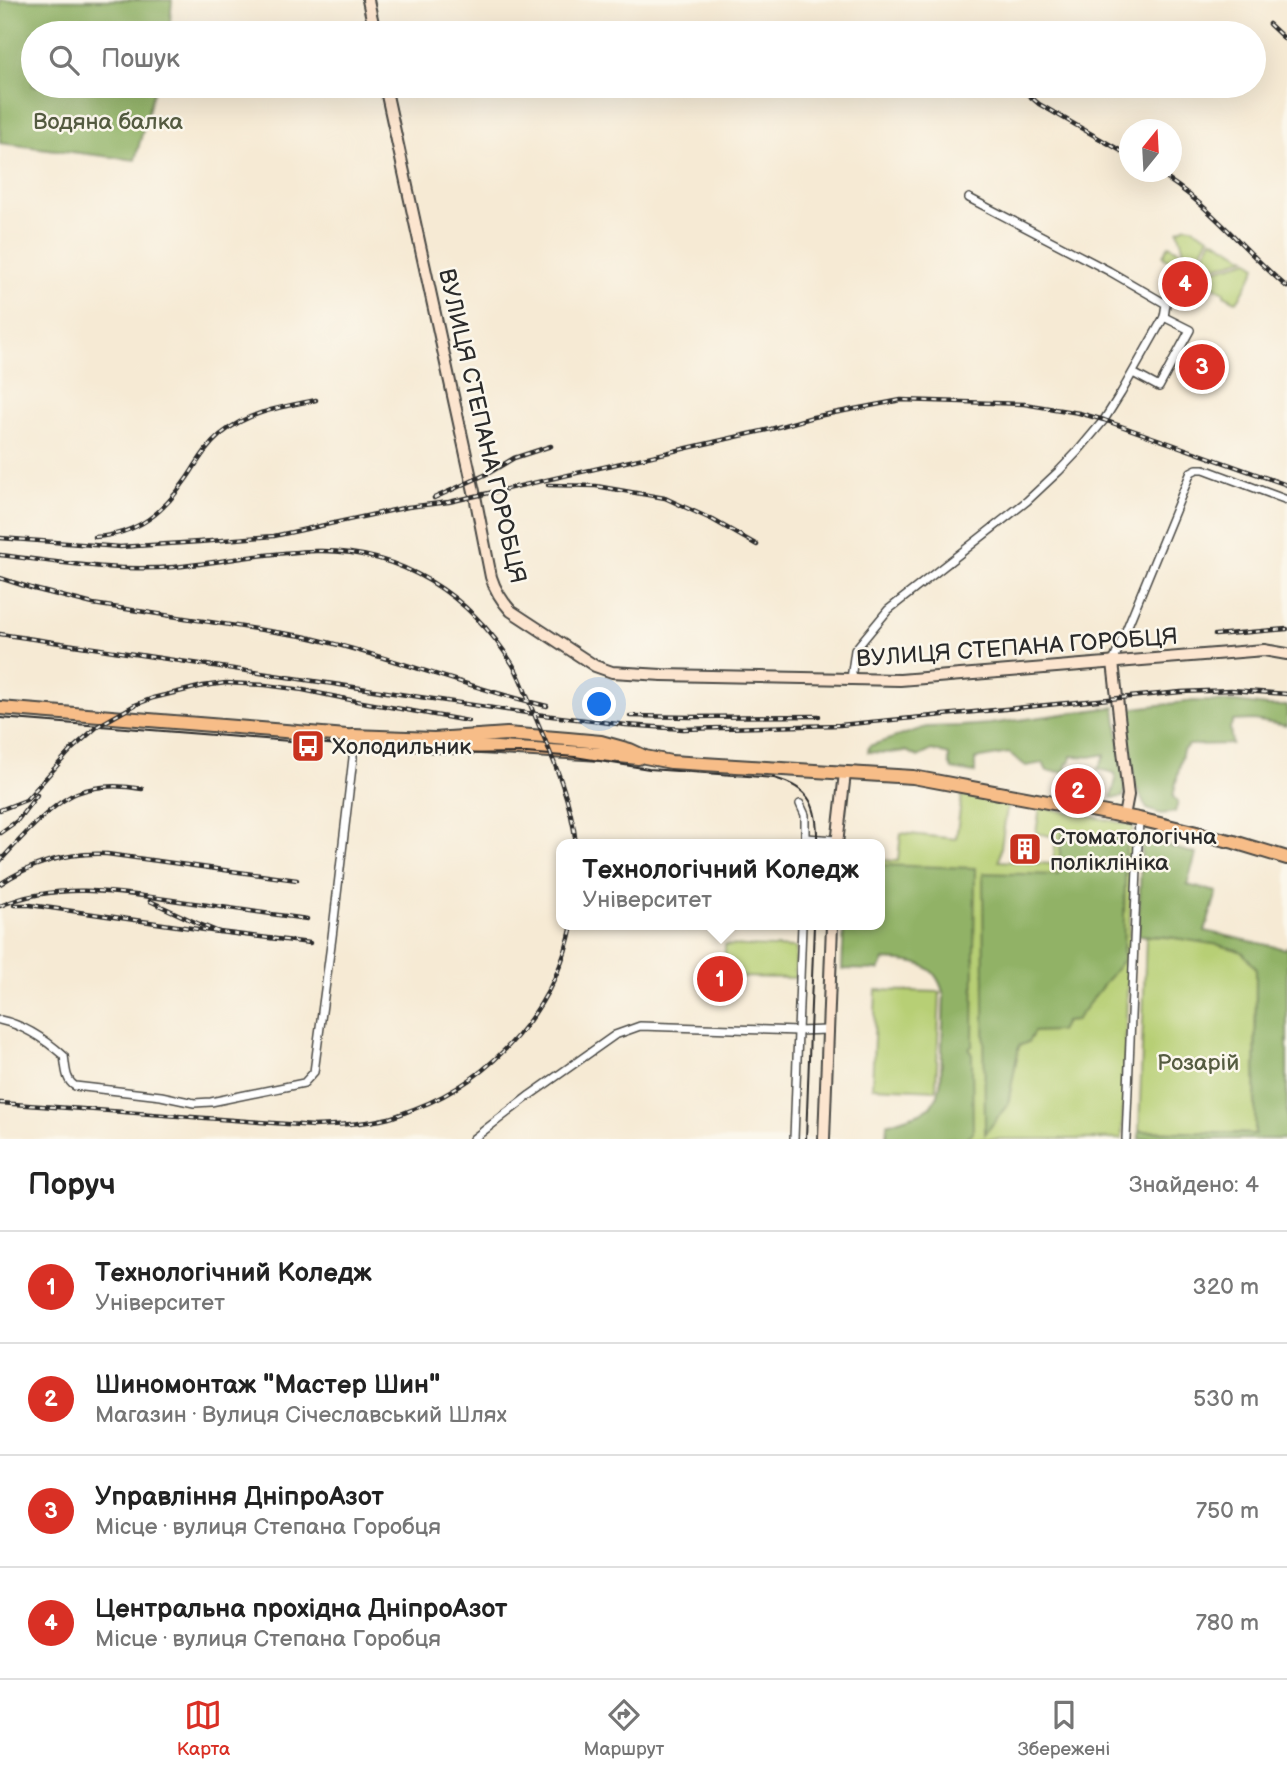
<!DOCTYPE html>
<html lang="uk">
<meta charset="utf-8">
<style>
body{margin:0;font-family:"Balsamiq Sans",sans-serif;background:#f2f2f2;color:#222}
.compass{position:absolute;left:1119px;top:119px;width:63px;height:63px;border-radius:50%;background:#fff;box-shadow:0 7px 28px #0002;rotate:18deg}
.you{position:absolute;left:600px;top:705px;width:24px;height:24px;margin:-18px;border:5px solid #fff;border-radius:50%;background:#1a73e8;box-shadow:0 0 0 10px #1a73e833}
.badge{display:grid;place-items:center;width:46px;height:46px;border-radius:50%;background:#d93025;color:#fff;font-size:23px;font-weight:700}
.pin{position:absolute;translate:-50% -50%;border:4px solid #fff;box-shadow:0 2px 7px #0006}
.popup{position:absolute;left:556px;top:839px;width:329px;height:91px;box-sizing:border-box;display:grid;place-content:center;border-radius:14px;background:#fff;filter:drop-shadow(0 2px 5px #0005);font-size:23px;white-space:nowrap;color:#767676}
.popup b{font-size:26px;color:#222}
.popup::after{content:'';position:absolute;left:50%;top:100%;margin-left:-14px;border:14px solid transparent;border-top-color:#fff}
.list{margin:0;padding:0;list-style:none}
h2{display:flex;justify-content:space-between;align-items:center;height:91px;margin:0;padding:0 28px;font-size:30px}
h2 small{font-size:23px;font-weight:400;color:#767676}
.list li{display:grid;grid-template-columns:46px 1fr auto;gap:21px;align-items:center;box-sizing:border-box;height:112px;padding:0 28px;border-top:2px solid #e0e0e0}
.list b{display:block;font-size:26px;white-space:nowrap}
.list p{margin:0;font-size:23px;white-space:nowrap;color:#767676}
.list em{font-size:23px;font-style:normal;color:#767676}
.icon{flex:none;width:38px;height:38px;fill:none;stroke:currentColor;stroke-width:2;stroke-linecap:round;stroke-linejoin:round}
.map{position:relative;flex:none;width:1287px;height:1139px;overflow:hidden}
.search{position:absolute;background:#fff;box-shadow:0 7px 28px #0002;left:21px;right:21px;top:21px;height:77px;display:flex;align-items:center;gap:18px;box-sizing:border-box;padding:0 24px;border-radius:38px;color:#767676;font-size:26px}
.sheet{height:539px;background:#fff}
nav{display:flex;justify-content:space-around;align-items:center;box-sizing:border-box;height:98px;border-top:2px solid #e0e0e0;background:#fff;font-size:19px;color:#767676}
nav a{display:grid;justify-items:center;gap:4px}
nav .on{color:#d93025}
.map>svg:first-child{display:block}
.green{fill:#b7cf74;stroke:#717d50;stroke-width:2}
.forest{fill:#91b266;stroke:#5e6e48;stroke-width:2}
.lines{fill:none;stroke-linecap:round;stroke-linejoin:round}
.street-casing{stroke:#494844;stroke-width:10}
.secondary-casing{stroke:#494844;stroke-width:14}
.primary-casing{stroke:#494844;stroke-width:16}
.street{stroke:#fff;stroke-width:7}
.secondary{stroke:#fce5cf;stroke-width:10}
.primary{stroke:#f7bd88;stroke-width:12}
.tram{stroke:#2b2b2b;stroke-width:2}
.rail-casing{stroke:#2b2b2b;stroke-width:4.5}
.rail{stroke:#fbf7ec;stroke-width:2;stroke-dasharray:5;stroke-linecap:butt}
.labels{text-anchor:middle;stroke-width:5;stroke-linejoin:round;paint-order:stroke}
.park-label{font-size:23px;fill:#555c41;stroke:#fbf7ec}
.street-label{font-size:23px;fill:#2b2b2b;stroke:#fbf7ec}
.poi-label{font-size:23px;fill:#2b2b2b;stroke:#fbf7ec;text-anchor:start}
</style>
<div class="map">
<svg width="1287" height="1139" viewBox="0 0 1287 1139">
<rect width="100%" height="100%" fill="#fbf7ec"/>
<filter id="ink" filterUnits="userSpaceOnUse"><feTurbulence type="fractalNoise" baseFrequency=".0143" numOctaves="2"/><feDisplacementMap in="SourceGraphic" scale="14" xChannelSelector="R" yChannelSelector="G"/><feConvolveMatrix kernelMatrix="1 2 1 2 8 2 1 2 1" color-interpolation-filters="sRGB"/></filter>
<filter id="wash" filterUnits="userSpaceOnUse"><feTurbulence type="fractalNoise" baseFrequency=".00686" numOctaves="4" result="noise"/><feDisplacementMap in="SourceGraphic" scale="28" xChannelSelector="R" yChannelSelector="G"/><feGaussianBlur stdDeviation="1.57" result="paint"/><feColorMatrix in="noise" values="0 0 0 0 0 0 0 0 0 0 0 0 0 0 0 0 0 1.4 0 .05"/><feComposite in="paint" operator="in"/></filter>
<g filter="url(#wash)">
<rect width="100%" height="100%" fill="#f6ead4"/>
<!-- green -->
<g class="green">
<path d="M 1186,226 L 1191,227 L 1209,237 L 1195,263 L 1188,265 L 1178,230 Z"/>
<path d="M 1212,239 L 1217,241 L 1246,258 L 1200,271 L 1198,265 Z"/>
<path d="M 1169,245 L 1182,252 L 1186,266 L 1181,267 L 1164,258 L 1163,255 Z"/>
<path d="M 1249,260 L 1256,266 L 1255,270 L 1239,299 L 1236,301 L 1224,295 L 1224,292 L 1202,279 L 1201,274 Z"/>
<path d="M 962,795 L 1008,801 L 999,861 L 1053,864 L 1056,837 L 1036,833 L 1040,807 L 1133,825 L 1122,1139 L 886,1139 L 887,1124 L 920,1113 L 931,1106 L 938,1095 L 941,1080 L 944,996 C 936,961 915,962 884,960 L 879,925 L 879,860 L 898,861 L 901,833 L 956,839 Z"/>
<path d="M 1146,936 C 1166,937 1226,941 1241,951 C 1247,955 1251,963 1256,968 L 1255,1134 L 1139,1131 Z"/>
<path d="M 725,945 L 796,948 L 795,978 L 724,977 Z"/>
<path d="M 876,990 L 940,992 L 936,1090 L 872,1087 Z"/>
</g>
<!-- forest -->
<g class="forest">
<path d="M 0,0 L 172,0 L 169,33 L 33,33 L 33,86 L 155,86 L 135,160 L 0,143 Z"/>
<path d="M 1194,701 L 1236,702 L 1266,706 L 1287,706 L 1287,726 L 1253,720 L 1233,721 L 1230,728 L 1232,744 L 1189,745 L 1183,750 L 1173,797 L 1178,802 L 1175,812 L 1161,814 L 1147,809 L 1135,785 L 1126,713 L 1134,708 Z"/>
<path d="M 1115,707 L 1125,791 L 1123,797 L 1111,798 L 1116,779 L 1115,773 L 1098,769 L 1105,754 L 1090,757 L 1071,756 L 1070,763 L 1067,763 L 1065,772 L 1047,771 L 1043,763 L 1026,766 L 1009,753 L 975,759 L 975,773 L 952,769 L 949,762 L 949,755 L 932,750 L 918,757 L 906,751 L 890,753 L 868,752 L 869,746 L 926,727 L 962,726 L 990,724 Z"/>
<path d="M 1062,832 L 1126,839 L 1123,960 L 1075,1021 L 1065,1022 L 1060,1031 L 1034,1032 L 1028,1042 L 1019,1046 L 1008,1104 L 985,1134 L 983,873 L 1058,875 Z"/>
<path d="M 1142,839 L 1196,854 L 1187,885 L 1217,892 L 1205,931 L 1285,949 L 1287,947 L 1287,1139 L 1139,1139 L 1139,1131 L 1255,1134 L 1256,968 L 1243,953 L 1237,950 L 1219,945 L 1168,937 L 1138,935 Z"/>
<path d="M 879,865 L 975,868 L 973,1045 L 969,1049 L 972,1055 L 973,1133 L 964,1139 L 887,1139 L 887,1124 L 920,1113 L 931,1106 L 938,1095 L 941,1080 L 944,996 C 936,961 915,962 884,960 L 879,970 L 842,969 L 844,925 L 879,925 Z"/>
</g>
</g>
<g filter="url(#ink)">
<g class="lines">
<defs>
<g id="street">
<path d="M 969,198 L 1109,271 L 1166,304 L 1164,317"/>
<path d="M 1113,662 L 1191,472 L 1197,469 L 1204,469 L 1287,500"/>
<path d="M 851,679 L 855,650 L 888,610 L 1027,501 L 1059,471 L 1078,451 L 1104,420 L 1121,393 L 1164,317 L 1190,330 L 1159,387 L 1133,373"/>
<path d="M 800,804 L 805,815 L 805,844"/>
<path d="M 805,838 L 837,840"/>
<path d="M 0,1020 C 24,1025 46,1040 64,1056 C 66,1067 65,1080 75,1086 L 161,1096 L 194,1103 L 211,1102 L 304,1083 L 314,1072 L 332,937 L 353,758 L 353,736"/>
<path d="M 473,1139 L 530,1095 L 615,1035 L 640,1026 L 798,1031 L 827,1030"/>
<path d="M 794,1139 L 802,925"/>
<path d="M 1126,1139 L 1139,819"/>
</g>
<g id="secondary">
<path d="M 368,0 L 375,33"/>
<path d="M 385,86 L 475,496 L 491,577 C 495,590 501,600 511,611 L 595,666 L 612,672 L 662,675 L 900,680 L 1264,650 L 1287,654"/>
<path d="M 1113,662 L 1128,795 L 1124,816"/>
<path d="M 837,844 L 845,773"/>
<path d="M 824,1139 L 832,925"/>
</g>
<g id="primary">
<path d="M 0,708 L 359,737"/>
<path d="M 353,736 L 434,739 L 507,734 L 568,739 L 601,742 L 630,750 L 645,757 L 671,762 L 913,777 L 1139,819 L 1234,842 L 1287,858"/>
<path d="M 447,745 L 601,754 L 638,758"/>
</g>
</defs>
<!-- street casing -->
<use href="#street" class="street-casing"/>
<!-- secondary casing -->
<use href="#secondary" class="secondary-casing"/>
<!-- primary casing -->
<use href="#primary" class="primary-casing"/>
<!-- street -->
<use href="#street" class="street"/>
<!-- secondary -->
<use href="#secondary" class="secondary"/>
<!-- primary -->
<use href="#primary" class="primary"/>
<!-- tram -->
<g class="tram">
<path d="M 0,718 L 452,754 L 526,753 L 575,757 L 649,769 L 774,778 C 812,788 818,808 817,844"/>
<path d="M 806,1139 L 814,925"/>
</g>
<defs>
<g id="rail">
<path d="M 1269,24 L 1287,41"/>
<path d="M 1018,86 L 1039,104 L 1130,156"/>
<path d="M 1156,172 C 1207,201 1242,249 1287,287"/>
<path d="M 548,485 L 596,486 L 665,498 L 713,520 L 757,545"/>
<path d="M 434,498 L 489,473 L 514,458 L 551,446"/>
<path d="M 95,537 C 138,534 163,513 187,478 C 197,463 206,447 220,435 C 248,412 281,407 316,400"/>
<path d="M 0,538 L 120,547 L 199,542 L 274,536 L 408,507 L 449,502 L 771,429 L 813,417 L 901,400 L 1024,404 L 1079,413 L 1104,420 L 1287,485"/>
<path d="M 0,555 C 57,562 117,572 174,567 C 221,562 269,552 316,551 C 400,549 470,595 513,665 C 521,678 526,694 532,709 C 550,752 571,797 576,844"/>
<path d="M 0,578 L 34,589 L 93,604 L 302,636 C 385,654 464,687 547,706"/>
<path d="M 0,634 L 527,713 L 626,725 L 683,729 L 840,725 L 1181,692 L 1231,690 L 1287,694"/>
<path d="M 1215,635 L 1287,629"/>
<path d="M 630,716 L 692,717 L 819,716"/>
<path d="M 0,810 L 26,800 L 72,749 L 98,726 L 135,705 L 153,698 L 203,686 L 226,683 L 265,685 L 303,690 L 351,700 L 468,721"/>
<path d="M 0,833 L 17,821 L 37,795"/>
<path d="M 0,861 C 18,841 52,803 77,793 C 97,785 121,785 142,789"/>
<path d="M 0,884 C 32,863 68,852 107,854 L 297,880"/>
<path d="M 150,901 L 197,923 L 219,932 L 310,943"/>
<path d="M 14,905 L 30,905 L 219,932"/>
<path d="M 0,906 C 58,881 119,892 179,901 C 222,907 264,913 307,919"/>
<path d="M 0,1103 L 314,1126 C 339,1125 364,1124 389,1118 C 397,1116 406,1112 414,1109 C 494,1079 555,1008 572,925"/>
</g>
</defs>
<!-- rail casing -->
<use href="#rail" class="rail-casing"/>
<!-- rail -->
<use href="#rail" class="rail"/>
</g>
</g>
<!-- icons -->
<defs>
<symbol id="bus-square" viewBox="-11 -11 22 22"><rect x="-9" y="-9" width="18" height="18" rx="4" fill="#c8321e" stroke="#fbf7ec"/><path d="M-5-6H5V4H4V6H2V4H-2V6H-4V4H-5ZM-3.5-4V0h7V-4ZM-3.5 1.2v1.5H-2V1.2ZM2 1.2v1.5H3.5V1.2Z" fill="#fff"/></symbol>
<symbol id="building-square" viewBox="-11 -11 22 22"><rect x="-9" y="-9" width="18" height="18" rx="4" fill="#c8321e" stroke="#fbf7ec"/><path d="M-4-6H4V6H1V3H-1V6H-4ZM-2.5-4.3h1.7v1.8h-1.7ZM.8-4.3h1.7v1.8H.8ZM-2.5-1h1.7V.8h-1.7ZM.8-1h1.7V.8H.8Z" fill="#fff"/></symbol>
</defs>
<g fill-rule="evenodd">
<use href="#bus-square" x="289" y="727" width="38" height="38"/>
<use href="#building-square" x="1006" y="830" width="38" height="38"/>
</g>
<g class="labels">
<!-- park labels -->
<g class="park-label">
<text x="108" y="129">Водяна балка</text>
<text x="1198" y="1070">Розарій</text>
</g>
<!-- street labels -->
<g class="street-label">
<text transform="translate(483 426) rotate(77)" y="8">ВУЛИЦЯ СТЕПАНА ГОРОБЦЯ</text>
<text transform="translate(1017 647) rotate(-4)" y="8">ВУЛИЦЯ СТЕПАНА ГОРОБЦЯ</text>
</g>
<!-- poi labels -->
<g class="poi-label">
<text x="332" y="754">Холодильник</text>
<text x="1050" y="844">Стоматологічна<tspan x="1050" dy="26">поліклініка</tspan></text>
</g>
</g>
</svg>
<svg class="compass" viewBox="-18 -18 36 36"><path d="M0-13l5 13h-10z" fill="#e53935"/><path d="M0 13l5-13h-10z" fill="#767676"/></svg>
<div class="you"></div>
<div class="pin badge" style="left:720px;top:979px">1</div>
<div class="popup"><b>Технологічний Коледж</b>Університет</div>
<div class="pin badge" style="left:1078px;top:791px">2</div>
<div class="pin badge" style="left:1202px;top:367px">3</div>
<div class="pin badge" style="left:1185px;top:284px">4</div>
<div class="search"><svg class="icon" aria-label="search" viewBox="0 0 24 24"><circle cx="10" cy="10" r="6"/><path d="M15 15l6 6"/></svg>Пошук</div>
</div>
<section class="sheet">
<h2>Поруч<small>Знайдено: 4</small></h2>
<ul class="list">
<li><span class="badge">1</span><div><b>Технологічний Коледж</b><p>Університет</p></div><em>320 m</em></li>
<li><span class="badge">2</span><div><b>Шиномонтаж &quot;Мастер Шин&quot;</b><p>Магазин · Вулиця Січеславський Шлях</p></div><em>530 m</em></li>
<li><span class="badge">3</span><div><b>Управління ДніпроАзот</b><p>Місце · вулиця Степана Горобця</p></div><em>750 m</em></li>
<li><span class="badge">4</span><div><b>Центральна прохідна ДніпроАзот</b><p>Місце · вулиця Степана Горобця</p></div><em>780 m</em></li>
</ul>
</section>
<nav>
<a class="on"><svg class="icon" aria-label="map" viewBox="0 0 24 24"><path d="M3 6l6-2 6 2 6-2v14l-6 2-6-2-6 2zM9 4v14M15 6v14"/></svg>Карта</a>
<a><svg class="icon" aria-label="directions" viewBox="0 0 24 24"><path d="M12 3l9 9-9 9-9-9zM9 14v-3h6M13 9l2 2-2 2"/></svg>Маршрут</a>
<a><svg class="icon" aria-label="saved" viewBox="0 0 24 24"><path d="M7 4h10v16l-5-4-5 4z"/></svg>Збережені</a>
</nav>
